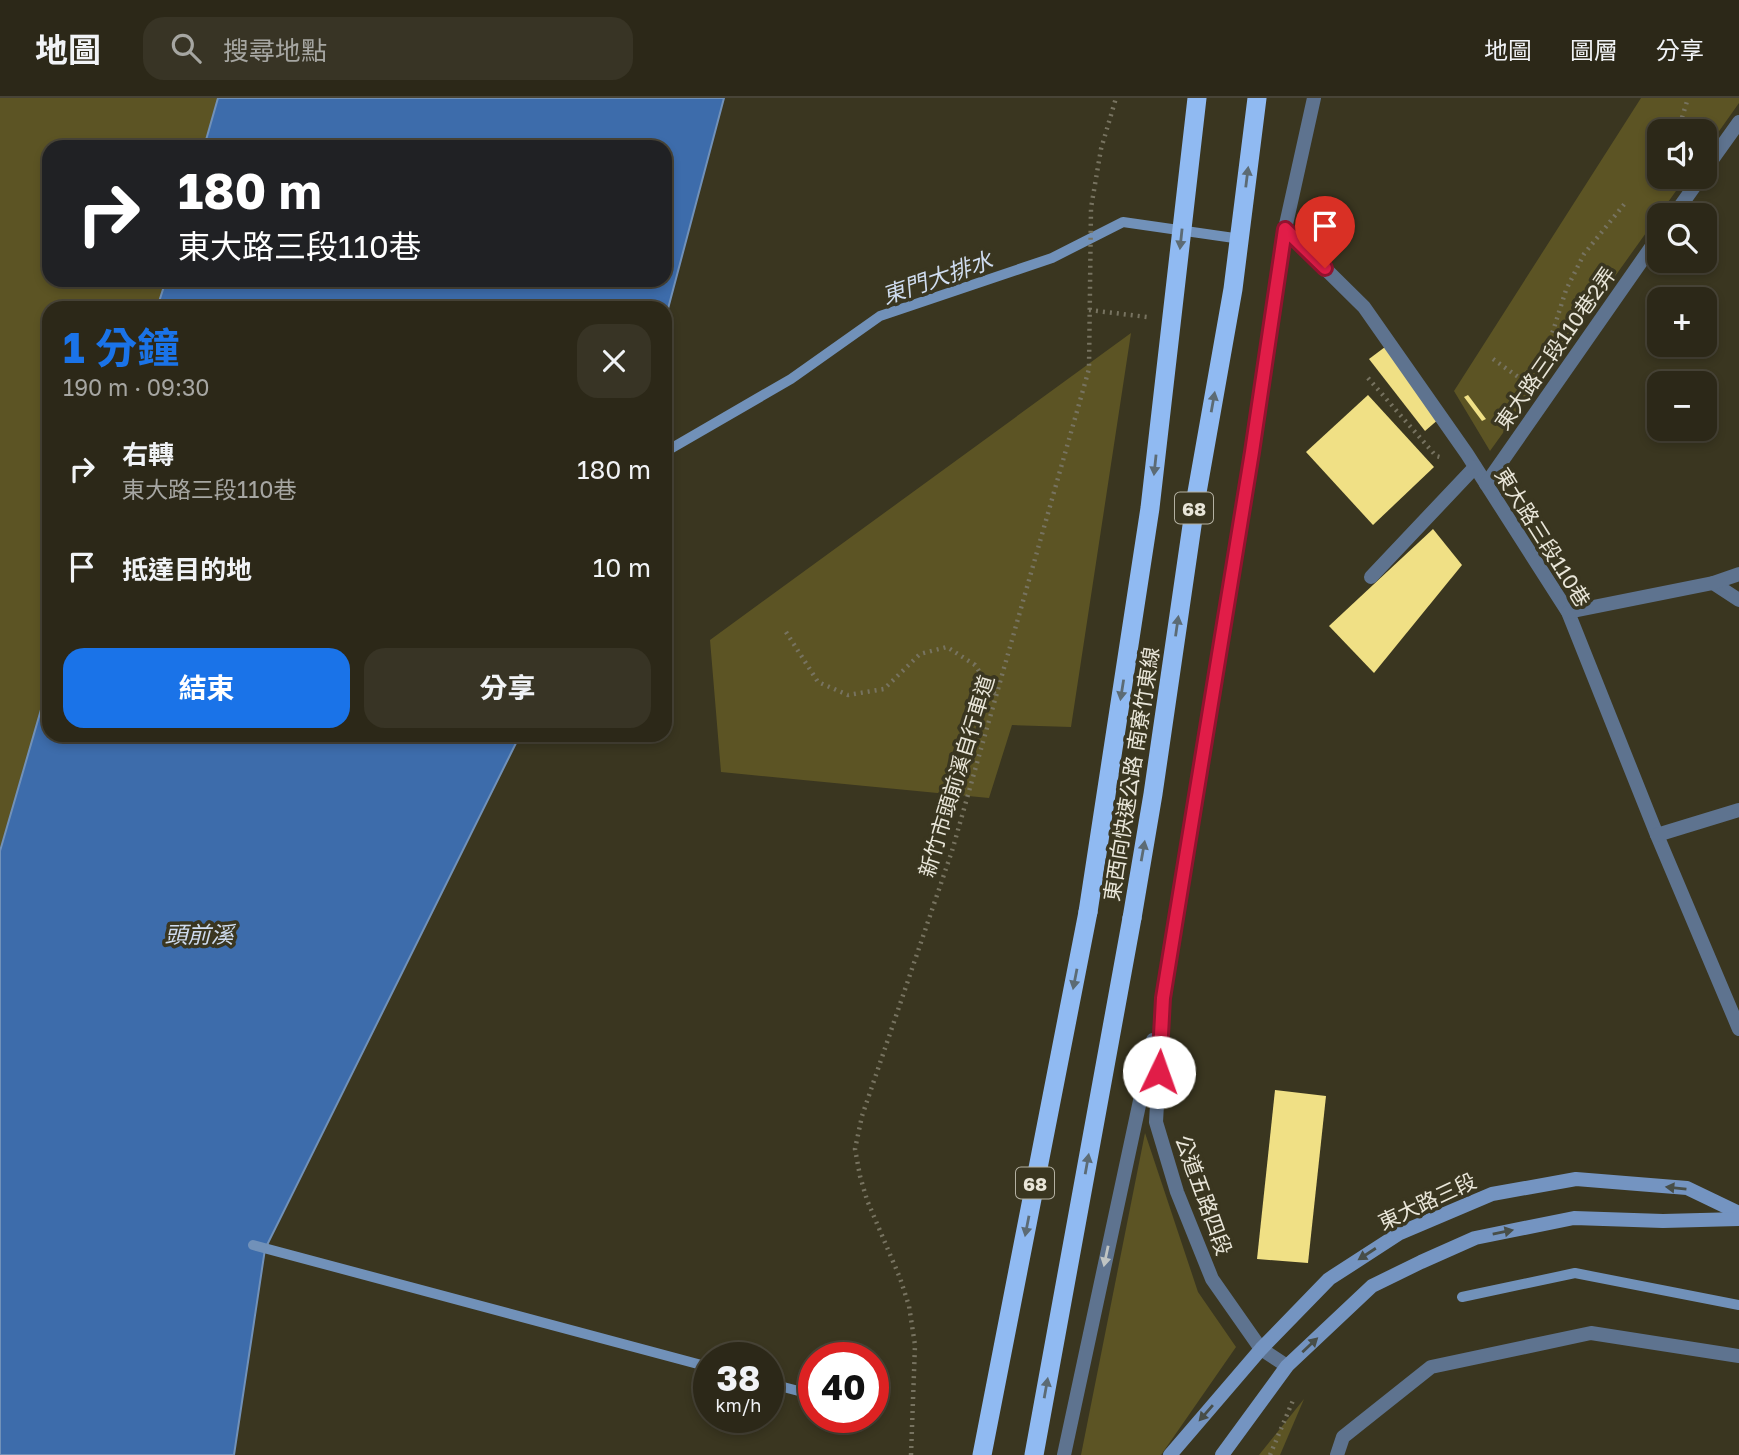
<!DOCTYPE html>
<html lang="zh-TW">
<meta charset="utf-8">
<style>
:root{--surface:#2c2818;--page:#383425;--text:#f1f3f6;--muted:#a6a6a2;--line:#484437;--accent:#1a73e8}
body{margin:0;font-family:"Golos Text","Noto Sans TC",sans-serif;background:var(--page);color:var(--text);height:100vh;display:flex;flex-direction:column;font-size:26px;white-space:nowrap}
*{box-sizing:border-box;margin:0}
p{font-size:23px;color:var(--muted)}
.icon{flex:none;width:38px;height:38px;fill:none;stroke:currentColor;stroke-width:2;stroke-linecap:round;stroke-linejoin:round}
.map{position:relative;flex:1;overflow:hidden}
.drawer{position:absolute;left:42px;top:203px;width:630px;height:441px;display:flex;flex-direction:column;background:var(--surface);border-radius:21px;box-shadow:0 4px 10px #0003,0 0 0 2px var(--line)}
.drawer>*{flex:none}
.guide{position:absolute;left:42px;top:42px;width:630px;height:147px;border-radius:21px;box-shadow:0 4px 10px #0003,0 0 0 2px var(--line);background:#202124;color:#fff;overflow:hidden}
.fabs{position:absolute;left:1647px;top:21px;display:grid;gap:14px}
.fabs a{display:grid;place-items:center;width:70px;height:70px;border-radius:14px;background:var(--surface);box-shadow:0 4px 10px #0003,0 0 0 2px var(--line);font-size:35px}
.speed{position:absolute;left:693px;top:1244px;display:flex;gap:14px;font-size:35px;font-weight:700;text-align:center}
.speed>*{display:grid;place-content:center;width:91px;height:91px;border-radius:50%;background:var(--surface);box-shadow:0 4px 10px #0003,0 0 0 2px var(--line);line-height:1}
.speed small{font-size:18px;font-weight:400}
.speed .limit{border:10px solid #d22;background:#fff;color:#111}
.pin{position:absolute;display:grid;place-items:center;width:60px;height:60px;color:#fff;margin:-72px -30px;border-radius:50% 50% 50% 0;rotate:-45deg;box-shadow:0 0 7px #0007}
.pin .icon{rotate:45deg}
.me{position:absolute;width:77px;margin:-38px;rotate:3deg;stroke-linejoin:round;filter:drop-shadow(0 0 5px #0008)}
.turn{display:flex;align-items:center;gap:24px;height:147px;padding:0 21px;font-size:32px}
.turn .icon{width:91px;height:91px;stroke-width:2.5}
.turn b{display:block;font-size:49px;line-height:60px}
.round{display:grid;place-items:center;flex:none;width:74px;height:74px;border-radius:21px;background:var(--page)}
.summary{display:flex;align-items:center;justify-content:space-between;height:119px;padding:0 21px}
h1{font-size:42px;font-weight:700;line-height:52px;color:var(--accent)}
.action{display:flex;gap:14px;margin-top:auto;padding:14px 21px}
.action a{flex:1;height:80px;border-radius:21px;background:var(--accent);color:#fff;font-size:28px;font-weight:700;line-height:80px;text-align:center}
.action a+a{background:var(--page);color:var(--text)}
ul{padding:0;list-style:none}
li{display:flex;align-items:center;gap:21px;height:98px;padding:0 21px}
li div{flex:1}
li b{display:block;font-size:26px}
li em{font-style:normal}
header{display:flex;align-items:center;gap:42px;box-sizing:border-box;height:98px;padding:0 35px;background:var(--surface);border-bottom:2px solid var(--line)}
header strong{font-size:33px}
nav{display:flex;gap:38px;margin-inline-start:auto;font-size:24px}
.search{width:490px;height:63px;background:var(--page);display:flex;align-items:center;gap:18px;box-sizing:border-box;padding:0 24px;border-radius:21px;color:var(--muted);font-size:26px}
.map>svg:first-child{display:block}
</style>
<header>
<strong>地圖</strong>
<div class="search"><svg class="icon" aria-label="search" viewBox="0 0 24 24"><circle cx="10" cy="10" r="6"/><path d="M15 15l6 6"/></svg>搜尋地點</div>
<nav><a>地圖</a><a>圖層</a><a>分享</a></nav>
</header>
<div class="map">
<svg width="1739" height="1357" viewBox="0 0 1739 1357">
<rect width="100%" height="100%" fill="#3a3620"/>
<g fill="#5c5424">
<polygon points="0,0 218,0 204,49 49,49 49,182 166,182 157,210 49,210 49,584 0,753"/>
<polygon points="1641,0 1739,0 1739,5 1705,53 1704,33 1659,33 1659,79 1686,79 1490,353 1454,293"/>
<polygon points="1131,235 1071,629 1012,627 989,700 721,674 710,542"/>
<polygon points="1145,1035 1198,1194 1236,1249 1161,1357 1081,1357"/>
<polygon points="1304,1301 1280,1357 1259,1357"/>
</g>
<g fill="#3d6cab" stroke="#7191b9" stroke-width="2">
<polygon points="218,0 724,0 665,222 665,210 157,210 166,182 665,182 665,49 204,49"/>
<polygon points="49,584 49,637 520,637 265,1151 234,1357 0,1357 0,753"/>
</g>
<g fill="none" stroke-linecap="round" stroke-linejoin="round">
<g stroke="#7191b9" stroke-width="10">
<polyline points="665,354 791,281 880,218 1052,160 1123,124 1241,141"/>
<polyline points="253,1147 709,1269"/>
<polyline points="1462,1199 1575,1175 1739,1207"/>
<polyline points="768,1285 814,1297"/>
</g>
</g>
<g fill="#f0e085">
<polygon points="1385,249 1440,320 1425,333 1369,261"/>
<polygon points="1368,297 1434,369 1373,427 1306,354"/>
<polygon points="1468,297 1486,321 1482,323 1464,299"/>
<polygon points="1433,431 1462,467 1374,575 1329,528"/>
<polygon points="1275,992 1326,998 1308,1165 1257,1161"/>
</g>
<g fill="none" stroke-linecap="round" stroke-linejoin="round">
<g stroke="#777360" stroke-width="4.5" stroke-dasharray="2 5" stroke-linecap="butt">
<polyline points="1678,33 1688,0"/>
<polyline points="1658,68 1659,67"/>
<polyline points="1089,212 1147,219"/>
<polyline points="1493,261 1521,281 1542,258 1553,233 1566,192 1584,156 1626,104"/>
<polyline points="1368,280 1436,358 1440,359"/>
<polyline points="786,534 818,584 848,597 884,591 920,556 947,549 975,567 996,598"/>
<polyline points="911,1357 915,1247 909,1208 900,1180 867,1102 860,1078 855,1051 862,1018 952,753 1089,271 1091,110 1101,51 1116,0"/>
<polyline points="1270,1357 1294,1300"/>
</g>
<g stroke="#5e738f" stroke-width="14">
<polyline points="1704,73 1739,24"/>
<polyline points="1674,117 1701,79"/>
<polyline points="1285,131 1364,209 1467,356 1568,514 1657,737 1739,931"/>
<polyline points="1486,386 1659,138"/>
<polyline points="1371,479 1475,369"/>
<polyline points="1713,485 1739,502"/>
<polyline points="1568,514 1713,485 1739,476"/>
<polyline points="1657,737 1739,712"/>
<polyline points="1337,1357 1343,1339 1431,1269 1591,1235 1739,1258"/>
</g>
<g stroke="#5e738f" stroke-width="14">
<polyline points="1287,1268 1261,1251 1212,1181 1177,1094 1156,1024 1163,900 1252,353 1285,131 1314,0"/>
<polyline points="1064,1357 1153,942"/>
</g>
<g stroke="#7494c1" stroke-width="14">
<polyline points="1170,1357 1261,1251 1329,1181 1400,1135 1492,1096 1576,1081 1687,1090 1739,1115"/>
<polyline points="1222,1357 1287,1268 1372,1188 1421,1164 1475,1140 1574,1120 1663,1123 1739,1121"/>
</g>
<g stroke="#90baf2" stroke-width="19">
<polyline points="982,1357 1088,814"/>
<polyline points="1034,1357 1132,820"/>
</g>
<g stroke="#90baf2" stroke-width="19">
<polyline points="1088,814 1150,410 1197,0"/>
<polyline points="1132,820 1153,696 1196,400 1233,191 1257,0"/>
</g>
</g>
<defs><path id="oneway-solid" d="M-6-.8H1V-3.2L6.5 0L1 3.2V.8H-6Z" transform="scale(1.75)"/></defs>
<g fill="#5c6b74">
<use href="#oneway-solid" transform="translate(1247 79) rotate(-83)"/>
<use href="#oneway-solid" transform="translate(1181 141) rotate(96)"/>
<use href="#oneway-solid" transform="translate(1213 304) rotate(-80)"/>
<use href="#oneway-solid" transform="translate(1155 367) rotate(96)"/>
<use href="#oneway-solid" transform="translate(1177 528) rotate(-82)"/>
<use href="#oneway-solid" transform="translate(1122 592) rotate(99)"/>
<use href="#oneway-solid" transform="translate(1143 753) rotate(-80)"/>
<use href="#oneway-solid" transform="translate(1075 881) rotate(101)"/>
<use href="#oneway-solid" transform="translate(1087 1066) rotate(-80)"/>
<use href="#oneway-solid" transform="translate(1027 1128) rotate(101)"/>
<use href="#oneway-solid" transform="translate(1046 1290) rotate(-80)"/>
</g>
<g fill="#484e48">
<use href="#oneway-solid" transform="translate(1676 1090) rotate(-174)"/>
<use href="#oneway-solid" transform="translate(1503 1134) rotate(-11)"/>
<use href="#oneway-solid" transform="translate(1367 1156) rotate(147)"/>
<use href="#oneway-solid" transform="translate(1310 1247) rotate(-43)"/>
<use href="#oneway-solid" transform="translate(1206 1315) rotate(131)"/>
</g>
<use fill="#bfc4c3" href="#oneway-solid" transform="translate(1106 1158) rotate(102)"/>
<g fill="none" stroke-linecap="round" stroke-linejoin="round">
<defs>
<polyline id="route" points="1159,974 1163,900 1252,354 1285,131 1325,170"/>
</defs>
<use href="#route" stroke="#92132f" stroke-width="18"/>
<use href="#route" stroke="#e11d48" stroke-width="12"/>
</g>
<g text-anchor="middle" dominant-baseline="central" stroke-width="7" stroke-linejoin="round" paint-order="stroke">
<g fill="#3a3620" stroke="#b4b1a2" stroke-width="2">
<rect x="1175" y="394.5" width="38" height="31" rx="5"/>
<rect x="1016" y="1069.5" width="38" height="31" rx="5"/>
</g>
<g font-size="19" font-weight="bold" fill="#e9e6d9">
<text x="1194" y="410">68</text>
<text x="1035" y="1085">68</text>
</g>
<g font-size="21" fill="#e9e6d9" stroke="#3a3620">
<text transform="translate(1555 250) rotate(-55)">東大路三段110巷2弄</text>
<text transform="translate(1543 439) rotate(58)">東大路三段110巷</text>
<text transform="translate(1131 676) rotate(-81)">東西向快速公路 南寮竹東線</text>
<text transform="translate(956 678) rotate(-73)">新竹市頭前溪自行車道</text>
<text transform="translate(1204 1097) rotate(70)">公道五路四段</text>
<text transform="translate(1427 1103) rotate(-25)">東大路三段</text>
</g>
<g font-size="23" font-style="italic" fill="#cfdcef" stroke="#3a3620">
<text transform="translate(937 179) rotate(-19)">東門大排水</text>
<text x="199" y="836">頭前溪</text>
</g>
</g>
</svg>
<div class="fabs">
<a><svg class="icon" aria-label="sound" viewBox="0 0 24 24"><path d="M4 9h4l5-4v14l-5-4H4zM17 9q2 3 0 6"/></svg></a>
<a><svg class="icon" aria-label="search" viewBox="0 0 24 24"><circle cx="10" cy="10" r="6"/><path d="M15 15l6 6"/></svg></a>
<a>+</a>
<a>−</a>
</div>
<div class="speed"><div>38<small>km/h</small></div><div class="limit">40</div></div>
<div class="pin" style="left:1325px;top:170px;background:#d93025"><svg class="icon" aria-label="arrive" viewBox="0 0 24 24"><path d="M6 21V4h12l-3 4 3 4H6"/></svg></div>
<svg class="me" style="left:1159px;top:974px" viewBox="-20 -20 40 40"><circle r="19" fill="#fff"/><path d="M0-13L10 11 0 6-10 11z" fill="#e11d48"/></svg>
<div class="guide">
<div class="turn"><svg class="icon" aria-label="right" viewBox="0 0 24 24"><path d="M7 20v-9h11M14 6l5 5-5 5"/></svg><div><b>180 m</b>東大路三段110巷</div></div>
</div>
<section class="drawer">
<div class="summary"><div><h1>1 分鐘</h1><p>190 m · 09:30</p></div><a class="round"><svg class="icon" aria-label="close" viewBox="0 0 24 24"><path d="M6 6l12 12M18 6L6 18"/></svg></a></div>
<ul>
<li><svg class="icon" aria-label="right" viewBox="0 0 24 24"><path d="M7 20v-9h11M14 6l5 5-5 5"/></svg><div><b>右轉</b><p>東大路三段110巷</p></div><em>180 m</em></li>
<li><svg class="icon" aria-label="arrive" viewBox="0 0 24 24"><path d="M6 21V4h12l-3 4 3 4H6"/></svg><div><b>抵達目的地</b></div><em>10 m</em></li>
</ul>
<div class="action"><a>結束</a><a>分享</a></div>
</section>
</div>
